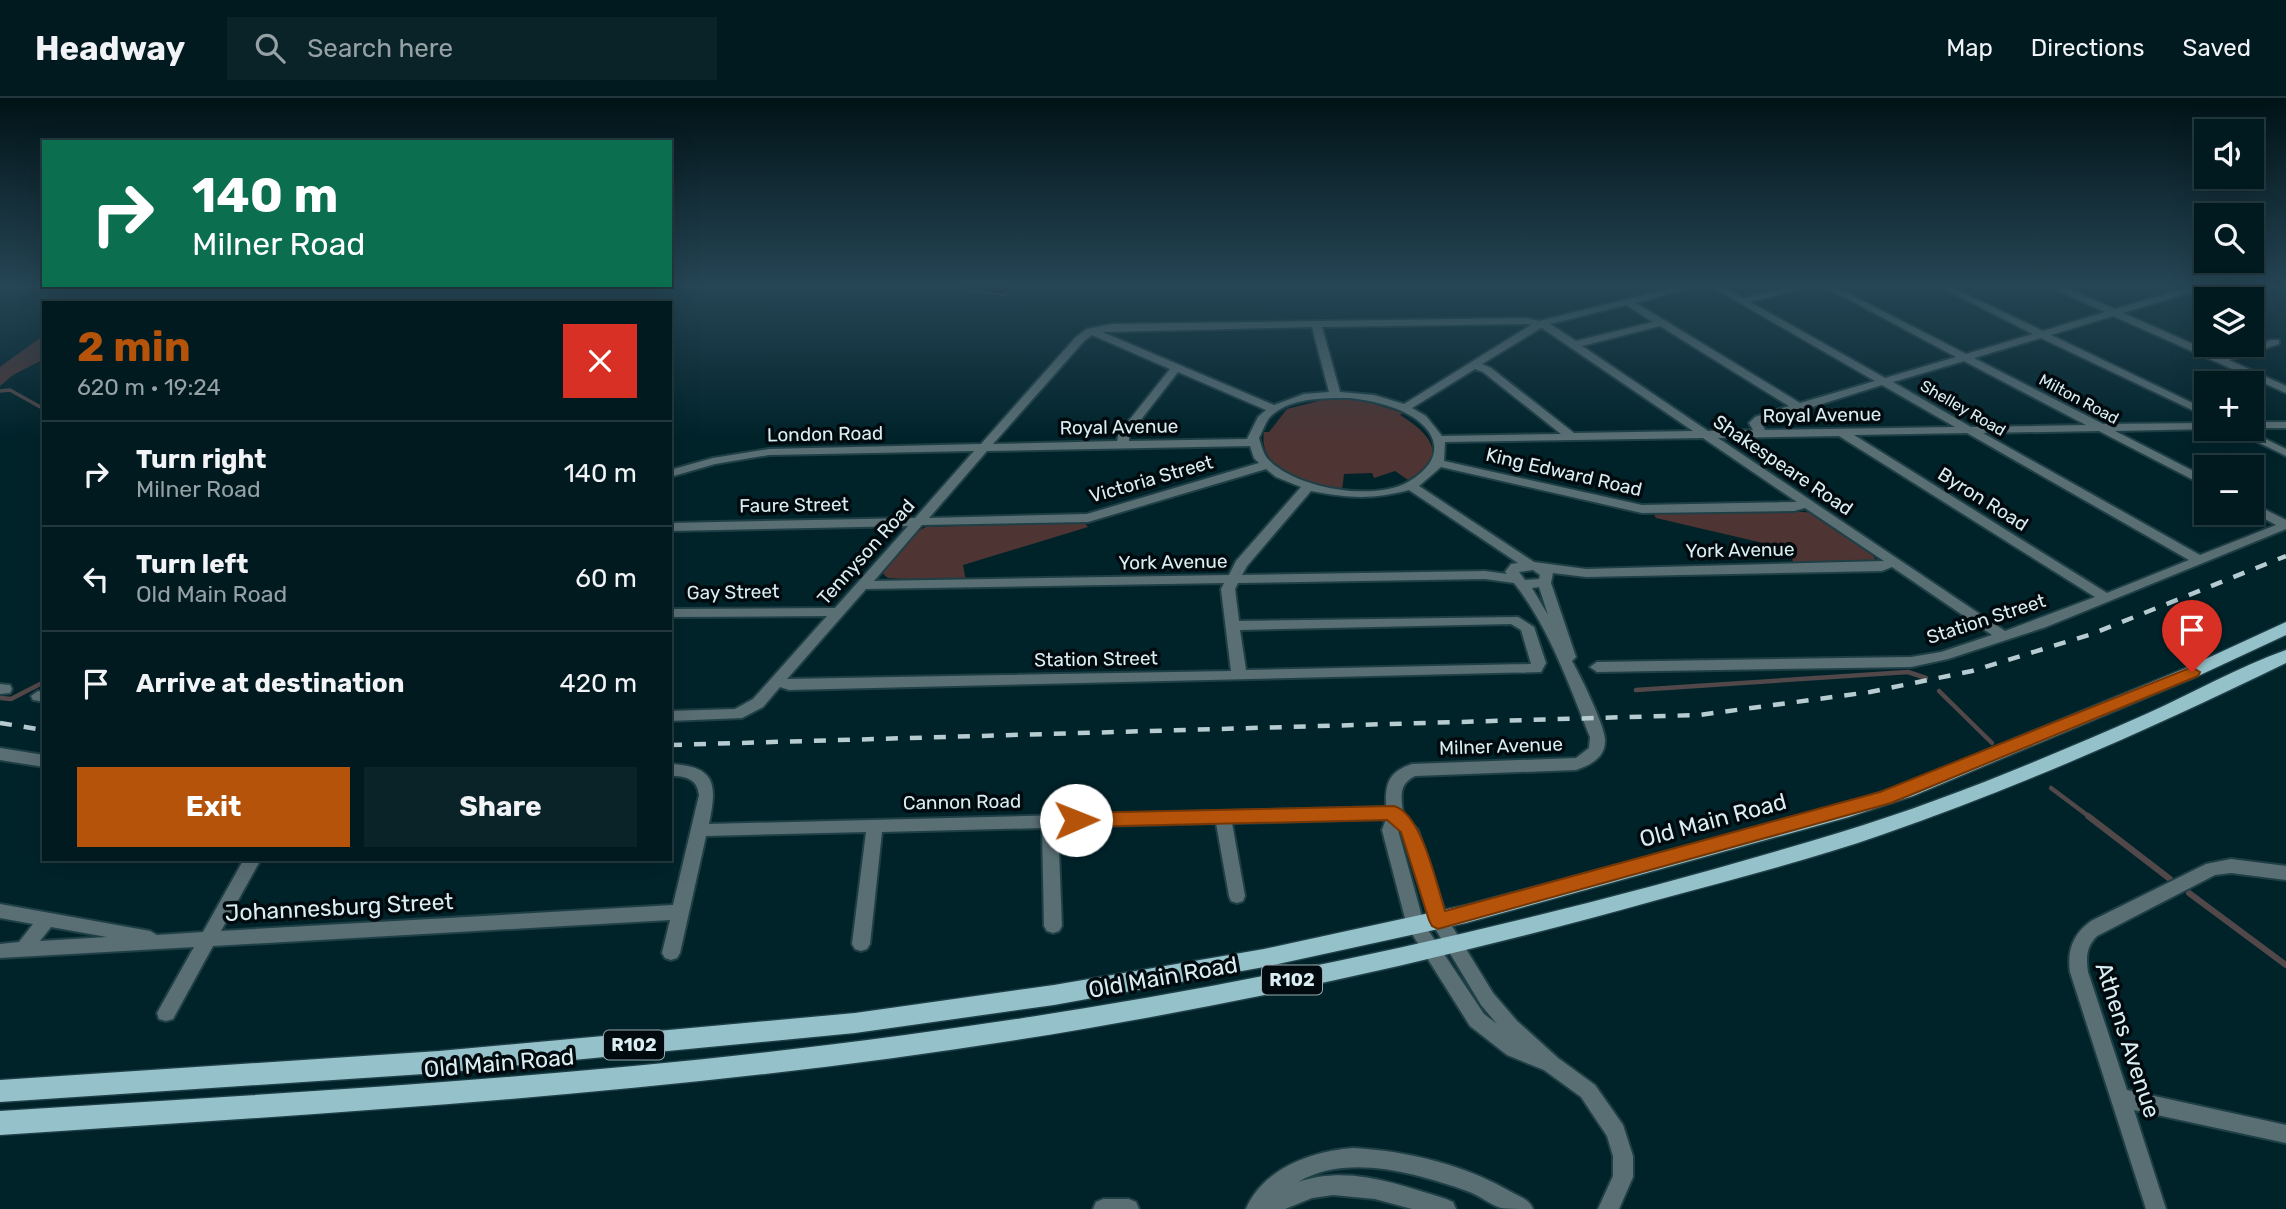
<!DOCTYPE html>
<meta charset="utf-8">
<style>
:root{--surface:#001a20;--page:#0a2329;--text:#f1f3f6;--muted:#95a1a5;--line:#22383e;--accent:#b45309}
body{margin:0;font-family:Rubik,sans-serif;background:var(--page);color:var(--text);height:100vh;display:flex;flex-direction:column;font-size:26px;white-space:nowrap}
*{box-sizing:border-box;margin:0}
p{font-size:23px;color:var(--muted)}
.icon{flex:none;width:38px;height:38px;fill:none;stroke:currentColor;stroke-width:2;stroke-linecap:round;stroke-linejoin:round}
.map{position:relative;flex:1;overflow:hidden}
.sheet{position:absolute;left:42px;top:203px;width:630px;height:560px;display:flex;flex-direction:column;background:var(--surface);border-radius:0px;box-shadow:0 7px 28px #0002,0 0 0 2px var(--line)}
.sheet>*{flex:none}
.guide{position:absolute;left:42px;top:42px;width:630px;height:147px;border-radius:0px;box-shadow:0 7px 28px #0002,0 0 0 2px var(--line);background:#0b6e4f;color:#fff;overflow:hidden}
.controls{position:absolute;left:2194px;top:21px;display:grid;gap:14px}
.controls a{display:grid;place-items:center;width:70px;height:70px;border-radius:0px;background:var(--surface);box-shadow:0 7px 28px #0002,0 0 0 2px var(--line);font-size:35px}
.pin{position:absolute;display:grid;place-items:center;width:60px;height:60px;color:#fff;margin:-72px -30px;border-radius:50% 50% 50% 0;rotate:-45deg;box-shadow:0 0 7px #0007}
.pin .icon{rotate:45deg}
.me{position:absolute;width:77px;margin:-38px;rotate:89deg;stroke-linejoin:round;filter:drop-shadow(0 0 5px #0008)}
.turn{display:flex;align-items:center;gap:24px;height:147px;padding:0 35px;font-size:32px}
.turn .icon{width:91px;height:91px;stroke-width:2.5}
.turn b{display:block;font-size:49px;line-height:60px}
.round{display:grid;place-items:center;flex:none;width:74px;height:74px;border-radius:0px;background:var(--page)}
.headline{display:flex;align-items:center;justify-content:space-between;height:119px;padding:0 35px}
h1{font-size:42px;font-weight:700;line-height:52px;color:var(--accent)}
.cta{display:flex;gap:14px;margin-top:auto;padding:14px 35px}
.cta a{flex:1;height:80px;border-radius:0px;background:var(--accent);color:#fff;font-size:28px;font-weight:700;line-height:80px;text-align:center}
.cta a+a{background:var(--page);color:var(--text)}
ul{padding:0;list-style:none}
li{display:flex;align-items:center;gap:21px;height:105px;padding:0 35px;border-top:2px solid var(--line)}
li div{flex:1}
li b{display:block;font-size:26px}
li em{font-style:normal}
header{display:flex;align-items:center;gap:42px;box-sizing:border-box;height:98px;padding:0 35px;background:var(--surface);border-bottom:2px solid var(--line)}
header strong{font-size:33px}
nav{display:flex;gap:38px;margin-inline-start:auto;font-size:24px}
.search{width:490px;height:63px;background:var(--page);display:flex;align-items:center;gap:18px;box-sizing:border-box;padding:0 24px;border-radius:0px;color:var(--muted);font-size:26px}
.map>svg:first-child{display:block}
</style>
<header>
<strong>Headway</strong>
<div class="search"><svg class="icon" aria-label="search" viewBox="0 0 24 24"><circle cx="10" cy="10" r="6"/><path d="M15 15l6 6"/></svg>Search here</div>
<nav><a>Map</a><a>Directions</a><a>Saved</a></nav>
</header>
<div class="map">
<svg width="2286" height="1111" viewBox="0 0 2286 1111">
<rect width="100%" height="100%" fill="#00232a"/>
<g fill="#4e3433">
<polygon points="44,237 44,261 13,277 0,288 0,269"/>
<path d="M1326,301L1361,302L1403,315L1400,317C1429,335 1452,358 1408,382L1395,373L1374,380L1372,375L1344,376L1342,392C1313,388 1257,374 1264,334H1269L1287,311Z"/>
<path d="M1790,413C1796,415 1804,413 1812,415C1829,421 1869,449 1876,462L1794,467L1789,451L1656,420L1653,415Z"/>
<path d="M1084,424L1088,429L963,467L966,483L908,484L907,481L888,480L883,476C892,461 906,438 926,429Z"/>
</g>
<polygon fill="#180001" stroke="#524749" stroke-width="2" points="925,186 1014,186 1005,197"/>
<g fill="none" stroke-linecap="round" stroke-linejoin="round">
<polyline stroke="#524749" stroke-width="3.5" points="0,293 10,292 44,311"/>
<g stroke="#524749" stroke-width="4.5">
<polyline points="1636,592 1908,574 1926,580"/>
<polyline points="1939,593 1992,645"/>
<polyline points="1,600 11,601 44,584"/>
<polyline points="2051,690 2091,720"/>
</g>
<g stroke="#524749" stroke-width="6">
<polyline points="2088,718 2170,781"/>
<polyline points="2189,795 2286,867"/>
</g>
<defs>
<g id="street">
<path d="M1688,186H1703L1636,205L1800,305L1875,283L1707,186H1717L1743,200L1800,186H1813L1812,188L1750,204L1885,280L1956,259L1820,186H1830L1966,256L2033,236L1934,186H1945L2043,233L2105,214L2048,188L2047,186H2058L2115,211L2186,190H2192V194L2123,215L2220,258L2271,242H2279V246L2229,262L2286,288V295L2113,218L2051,237L2207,312V319L2041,240L1974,260L2103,326L2207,325V331H2209H2207L2115,333L2207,380V389L2099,333L1983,335L2200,457L2276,427L2252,414V405L2286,422V431L2046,529L1948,561L1911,569L1597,574L1590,569L1597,564L1911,559L1941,554L1992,537L1892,469L1882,473L1586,479L1553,475L1551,485L1576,559L1572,563C1580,577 1606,630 1605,643C1605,660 1590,667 1576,672L1415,678C1397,687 1402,700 1403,717L1418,732L1447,820L1493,895L1517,923L1558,960L1595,987L1623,1027L1633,1058V1079L1619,1111H1598L1613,1078V1058L1607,1038L1581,999L1544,972L1507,957L1470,928L1407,828L1382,732L1386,721L1232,725L1245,798L1243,803L1237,805L1231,803L1229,798L1216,725L1058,729L1062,828L1059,833L1053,835L1047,833L1044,828L1042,730L882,734L870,846L867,851L861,853L855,851L852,846L866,734L706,738L680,855L677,860L671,862L665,860L662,855L670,822L213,848L173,921L166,923L159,921L157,915L194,849L0,860V846L19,844L33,826L0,820V806L150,833L157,837L203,834L244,761H261L221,833L673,807L699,697C697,680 685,678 670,678V666C717,668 717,687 709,726L1386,709C1385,686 1388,674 1412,666L1576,660L1589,650L1590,639C1569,587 1549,529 1514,485L1485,481L1238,485L1235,491L1239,523L1518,519L1534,529L1546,565L1541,574L789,592L780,589L763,609L742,620L670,623V613L735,611L753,601L827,518L670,519V511L835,510L908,428L670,433V425L915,420L974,353L769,357L715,366L670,379V372L713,360L769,351L981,346L1076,239L1087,231L1112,226L1527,220L1539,223ZM1626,207L1653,224L1576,243L1550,226ZM1527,226L1531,227L1404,306L1374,297L1340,294L1322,229ZM1660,228L1789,308L1755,319L1749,325L1753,332L1708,333L1582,248ZM1312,229L1329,294L1304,296L1274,307L1102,234ZM1541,230H1542L1693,333L1574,335L1491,270L1482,266ZM1092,237L1170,271L1119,335L1117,343L993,346L1084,243ZM1964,263L2086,327L1971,329L1893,284ZM1475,271L1483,274L1561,336L1442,338L1426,318L1412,310ZM1178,274L1266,312L1258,319L1247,341L1129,343V337ZM1882,287L1955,329L1765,332L1761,325ZM1350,300C1366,302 1382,305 1397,311C1437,327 1451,359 1408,384C1374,404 1293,390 1267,360C1263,355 1261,346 1259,340C1262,334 1265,326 1269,320C1288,299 1325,300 1350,300ZM1967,335L2189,462L2107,495L1854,337ZM1839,338L2095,499L2005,533L1718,340ZM1703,340L1797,404L1642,407L1444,363L1445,344ZM1250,348L1254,360L1259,365L1087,416L929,420L987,353ZM1441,369L1642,415L1794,413L1805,410L1884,463L1586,471L1534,464L1419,388ZM1266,371L1276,379L1301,389L1236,463L1229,477L874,483L922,427L1088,424ZM1409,392L1518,465L1511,466L1505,474L1507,476L1485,473L1242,477L1247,468L1311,393C1349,400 1371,402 1409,392ZM1533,472L1540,477L1539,481L1525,482L1519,474ZM1224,485L1221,491L1231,573L787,581L866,491ZM1539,489L1548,517L1532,490ZM1511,526L1521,532L1531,566L1246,572L1240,532ZM1398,732L1403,735L1430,822L1481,907L1497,926L1484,916L1424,826ZM51,829L107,839L40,843Z"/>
<rect x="2252" y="324" width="34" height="6"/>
<polygon points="2231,331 2245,331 2286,351 2286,358"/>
<polygon points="0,586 10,587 12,591 10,595 0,596"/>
<polygon points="38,593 44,594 44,604 33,602 31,598"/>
<polygon points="0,650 44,657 44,669 0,662"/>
<path d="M2231,761L2286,768V782L2231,775L2215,777L2097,838C2086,849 2086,859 2088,874L2127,992L2286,1027V1045L2134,1012L2166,1111H2146L2070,874C2067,852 2073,836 2091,823L2206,766Z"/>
<path d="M1353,1050C1408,1053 1466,1067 1513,1095C1522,1100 1530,1102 1533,1111C1524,1111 1510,1111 1501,1110C1489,1106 1479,1097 1467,1093C1415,1075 1348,1055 1298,1084C1349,1067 1397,1086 1446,1101L1453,1104L1456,1111H1412L1375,1101L1333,1097L1312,1100L1285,1111H1246C1263,1070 1313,1053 1353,1050Z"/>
<polygon points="1103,1101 1129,1101 1136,1104 1139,1111 1093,1111 1096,1104"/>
</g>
<g id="primary">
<polygon points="2286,524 2286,537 2198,578 1913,698 1849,719 1466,825 1264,869 1054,907 855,935 439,975 0,1004 0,982 439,953 855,915 1054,887 1264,851 1466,807 1841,707 1899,688 2186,570"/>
<path d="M2286,552V565C2155,629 2022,688 1884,736C1810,762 1733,781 1657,802C1365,884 1067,942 765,976C511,1005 255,1020 0,1037V1013C302,994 605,978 905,937C1221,895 1534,827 1838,735C1944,703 2046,660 2146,616C2193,595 2238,569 2286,552Z"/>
</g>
</defs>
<use href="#street" stroke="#1f3f46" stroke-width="4"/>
<use href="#primary" stroke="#1f3f46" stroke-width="3"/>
<use href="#street" fill="#5a6f74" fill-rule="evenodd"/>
<use href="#primary" fill="#95c1cb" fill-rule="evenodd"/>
<g stroke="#b6ccd1" stroke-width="4.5" stroke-dasharray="12 12" stroke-linecap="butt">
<polyline points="0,625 44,632"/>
<polyline points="670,647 1699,617 1870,594 1972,573 2092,536 2286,458"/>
</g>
</g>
<linearGradient id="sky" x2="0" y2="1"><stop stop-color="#001317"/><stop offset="0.55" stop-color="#264555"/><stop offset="1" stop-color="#264555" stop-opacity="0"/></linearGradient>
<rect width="2286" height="341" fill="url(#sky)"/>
<path fill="#b45309" stroke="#753606" stroke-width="2" d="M2192,569L2200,574L2198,578L1891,705L1438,831L1432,828L1429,822L1401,734L1387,722L1076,729L1067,722L1076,715L1394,708C1422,716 1436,785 1445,813L1880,694Z"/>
<g text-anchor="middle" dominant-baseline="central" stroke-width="7" stroke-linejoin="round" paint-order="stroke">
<g font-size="16" fill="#daedf2" stroke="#010a0e">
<text transform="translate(2079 301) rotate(28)">Milton Road</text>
<text transform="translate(1963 310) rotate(30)">Shelley Road</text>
</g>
<g fill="#010a0e" stroke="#99a9ae" stroke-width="2">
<rect x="1262" y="867.5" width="60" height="29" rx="5"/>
<rect x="604" y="932.5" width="60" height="29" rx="5"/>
</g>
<g font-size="18" font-weight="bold" fill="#daedf2">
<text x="1292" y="882">R102</text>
<text x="634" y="947">R102</text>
</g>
<g font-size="19" fill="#daedf2" stroke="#010a0e">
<text transform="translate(1822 317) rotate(-1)">Royal Avenue</text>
<text transform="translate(1119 329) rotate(-1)">Royal Avenue</text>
<text transform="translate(825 336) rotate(-1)">London Road</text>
<text transform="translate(1783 367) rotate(34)">Shakespeare Road</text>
<text transform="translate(1564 374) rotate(13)">King Edward Road</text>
<text transform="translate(1151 381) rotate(-16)">Victoria Street</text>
<text transform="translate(1983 401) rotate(32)">Byron Road</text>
<text transform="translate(794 407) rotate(-1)">Faure Street</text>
<text transform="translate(1740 452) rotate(-1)">York Avenue</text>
<text transform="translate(866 454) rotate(-48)">Tennyson Road</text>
<text transform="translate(1173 464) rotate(-1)">York Avenue</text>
<text transform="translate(733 494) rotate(-1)">Gay Street</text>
<text transform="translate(1986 521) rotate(-18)">Station Street</text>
<text transform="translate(1096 561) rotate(-1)">Station Street</text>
<text transform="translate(1501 648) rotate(-2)">Milner Avenue</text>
<text transform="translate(962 704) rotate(-1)">Cannon Road</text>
</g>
<g font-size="23" fill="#daedf2" stroke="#010a0e">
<text transform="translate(1713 722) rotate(-15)">Old Main Road</text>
<text transform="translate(339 809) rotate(-3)">Johannesburg Street</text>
<text transform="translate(1163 879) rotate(-10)">Old Main Road</text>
<text transform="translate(2128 942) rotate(72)">Athens Avenue</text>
<text transform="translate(499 965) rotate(-5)">Old Main Road</text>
</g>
</g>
</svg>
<div class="controls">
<a><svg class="icon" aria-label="sound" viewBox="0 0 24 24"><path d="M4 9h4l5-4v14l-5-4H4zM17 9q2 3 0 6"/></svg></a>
<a><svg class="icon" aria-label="search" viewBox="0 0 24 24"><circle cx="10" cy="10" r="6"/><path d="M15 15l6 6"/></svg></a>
<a><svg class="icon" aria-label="layers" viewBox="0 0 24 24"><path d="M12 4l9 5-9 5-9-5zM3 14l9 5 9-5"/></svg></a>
<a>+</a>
<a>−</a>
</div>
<div class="pin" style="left:2192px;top:574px;background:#d93025"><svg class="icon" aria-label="arrive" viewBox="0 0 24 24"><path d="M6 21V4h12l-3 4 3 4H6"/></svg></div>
<svg class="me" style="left:1076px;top:722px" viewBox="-20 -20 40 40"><circle r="19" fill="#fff"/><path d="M0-13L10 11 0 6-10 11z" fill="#b45309"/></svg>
<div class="guide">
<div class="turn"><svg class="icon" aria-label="right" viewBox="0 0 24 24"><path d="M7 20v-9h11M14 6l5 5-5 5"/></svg><div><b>140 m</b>Milner Road</div></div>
</div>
<section class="sheet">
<div class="headline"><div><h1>2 min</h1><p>620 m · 19:24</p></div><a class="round" style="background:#d93025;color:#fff"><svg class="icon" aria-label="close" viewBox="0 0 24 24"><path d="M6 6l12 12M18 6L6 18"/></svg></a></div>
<ul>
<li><svg class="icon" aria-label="right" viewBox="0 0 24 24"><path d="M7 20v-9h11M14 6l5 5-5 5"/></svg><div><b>Turn right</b><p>Milner Road</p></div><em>140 m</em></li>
<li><svg class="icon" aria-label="left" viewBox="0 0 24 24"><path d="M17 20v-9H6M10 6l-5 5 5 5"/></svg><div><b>Turn left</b><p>Old Main Road</p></div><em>60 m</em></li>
<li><svg class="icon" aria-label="arrive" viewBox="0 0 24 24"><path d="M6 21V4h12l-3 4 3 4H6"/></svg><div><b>Arrive at destination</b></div><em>420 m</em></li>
</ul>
<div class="cta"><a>Exit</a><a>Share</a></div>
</section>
</div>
